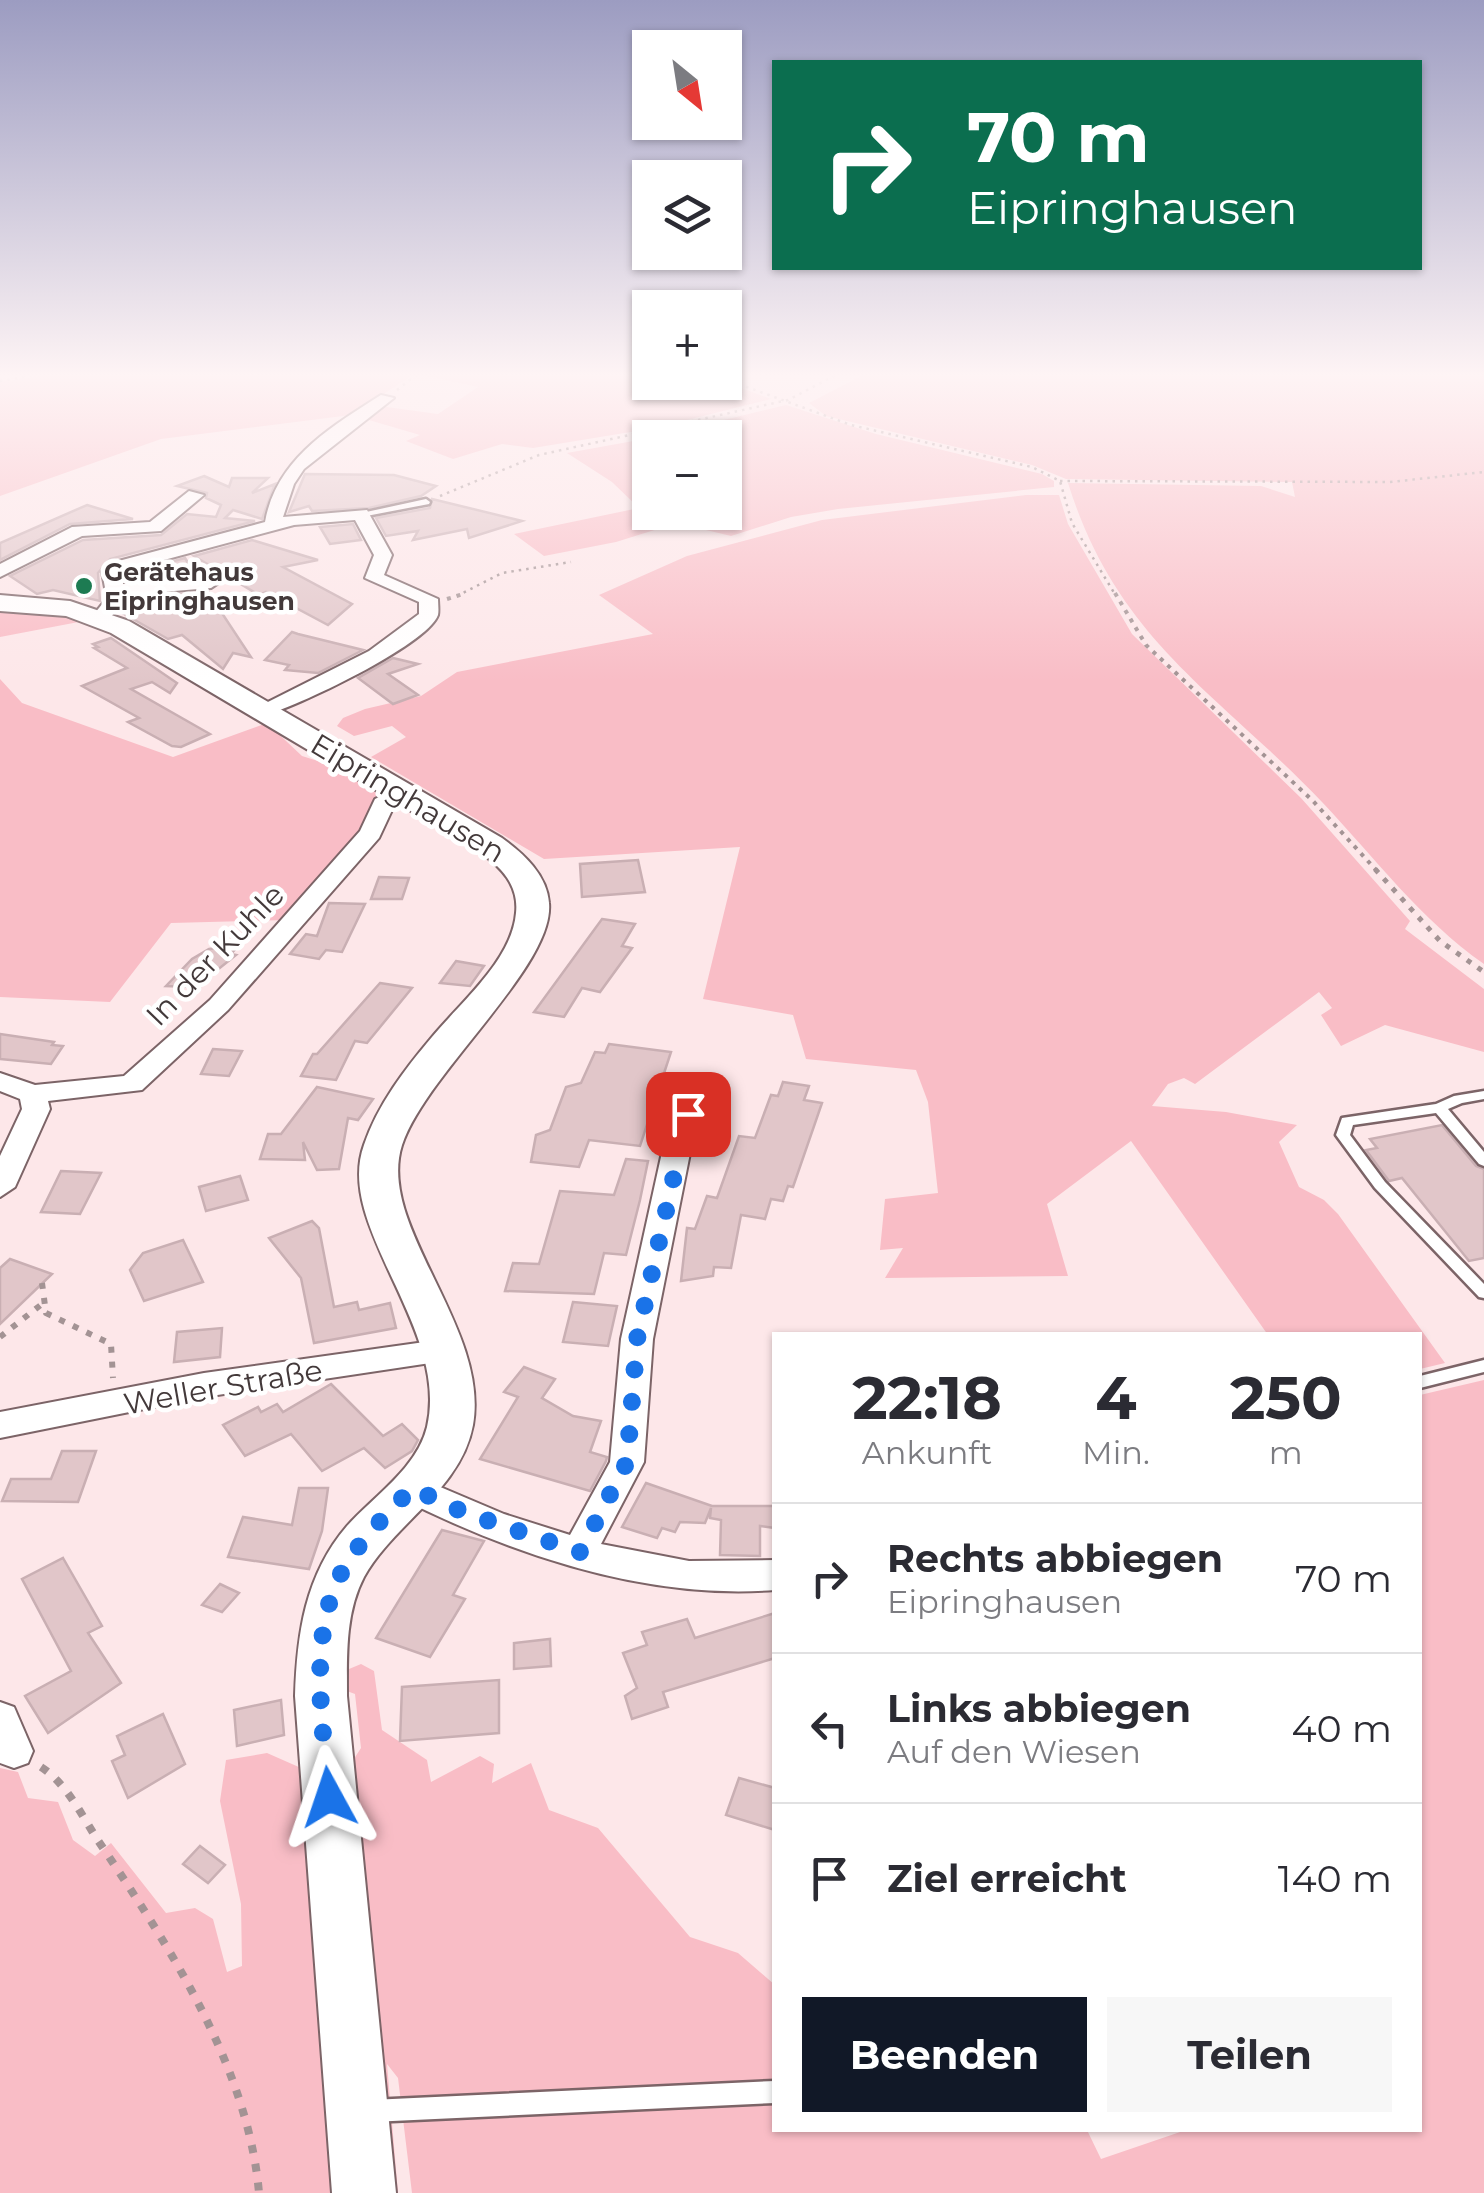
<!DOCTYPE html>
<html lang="de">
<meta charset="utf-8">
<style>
:root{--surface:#fff;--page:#f7f7f7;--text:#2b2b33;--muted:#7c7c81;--line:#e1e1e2;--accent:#111827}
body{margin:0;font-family:Montserrat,sans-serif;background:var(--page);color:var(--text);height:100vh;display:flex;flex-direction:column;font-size:38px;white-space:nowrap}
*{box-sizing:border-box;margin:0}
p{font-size:32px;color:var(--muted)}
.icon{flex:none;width:55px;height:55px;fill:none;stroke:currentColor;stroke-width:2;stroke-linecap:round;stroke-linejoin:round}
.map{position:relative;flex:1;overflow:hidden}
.side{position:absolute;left:772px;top:1332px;width:650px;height:800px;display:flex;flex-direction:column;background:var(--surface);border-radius:0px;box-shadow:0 2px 8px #0004}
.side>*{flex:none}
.banner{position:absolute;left:772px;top:60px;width:650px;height:210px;border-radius:0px;box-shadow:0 2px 8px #0004;background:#0b6e4f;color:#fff;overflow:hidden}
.needle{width:65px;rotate:150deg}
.controls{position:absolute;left:632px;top:30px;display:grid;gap:20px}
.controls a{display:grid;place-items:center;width:110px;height:110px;border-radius:0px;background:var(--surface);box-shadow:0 2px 8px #0004;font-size:50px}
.pin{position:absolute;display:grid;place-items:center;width:85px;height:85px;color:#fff;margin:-42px;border-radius:20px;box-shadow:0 5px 15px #0006}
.me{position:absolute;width:110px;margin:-55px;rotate:355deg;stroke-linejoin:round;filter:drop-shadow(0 0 8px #0008)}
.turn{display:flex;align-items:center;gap:35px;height:210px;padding:0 30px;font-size:45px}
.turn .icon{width:130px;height:130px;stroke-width:2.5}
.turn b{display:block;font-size:70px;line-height:85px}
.eta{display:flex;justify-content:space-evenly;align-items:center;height:170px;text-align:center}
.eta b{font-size:60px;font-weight:700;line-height:70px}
.button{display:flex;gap:20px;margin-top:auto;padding:20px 30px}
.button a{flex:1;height:115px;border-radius:0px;background:var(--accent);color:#fff;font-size:40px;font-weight:700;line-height:115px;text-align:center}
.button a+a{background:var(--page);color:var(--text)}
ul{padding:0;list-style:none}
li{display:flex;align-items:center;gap:30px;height:150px;padding:0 30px;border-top:2px solid var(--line)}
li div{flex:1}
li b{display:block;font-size:38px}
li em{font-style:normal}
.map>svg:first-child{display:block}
</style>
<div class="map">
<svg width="1484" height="2193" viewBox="0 0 1484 2193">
<rect width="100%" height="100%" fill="#fde7e9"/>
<g fill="#f9bdc6">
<polygon points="47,375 413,375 351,415 161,439 0,496 0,382"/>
<polygon points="422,375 650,375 650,382 725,382 771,399 655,428 533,448 502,444 453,459 406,441 420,435 362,418 379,406 438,414 478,387"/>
<path d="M863,375H1484V964C1420,919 1375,858 1322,802C1217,692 1117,640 1068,483L1261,486L1295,497L1292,482L1066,479L1032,465L826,416L809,403Z"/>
<polygon points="786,405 876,434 1042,474 1054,481 1054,487 838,509 791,517 731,536 677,523 616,542 544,556 514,534 639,508 612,482 567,453 650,438 650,512 725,512 725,438 654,437"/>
<polygon points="1026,495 1059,495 1068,524 1132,634 1301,798 1410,921 1405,929 1484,989 1484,1052 1385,1025 1341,1046 1321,1015 1332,1008 1319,992 1195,1084 1184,1078 1168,1084 1152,1106 1226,1112 1297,1125 1279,1142 1299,1187 1324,1200 1338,1214 1445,1363 1420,1369 1420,1335 1268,1335 1131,1141 1047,1204 1068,1276 885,1278 903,1248 880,1250 885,1199 938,1193 928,1102 916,1070 806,1059 793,1015 703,999 740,847 544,859 371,757 406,737 392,726 354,736 337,726 343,718 365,709 421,696 457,672 653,634 599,595 687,556 822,520"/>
<polygon points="0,609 41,610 89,620 0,637"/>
<polygon points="0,679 22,703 173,757 267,723 302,756 337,767 377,792 370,821 288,920 171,923 110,1002 0,997"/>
<polygon points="1484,1380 1484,2193 412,2193 398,2078 387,2064 398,2193 0,2193 0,1768 18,1772 28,1798 58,1802 73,1840 95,1856 111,1843 166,1913 195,1908 213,1919 227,1972 242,1966 241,1904 220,1801 226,1760 267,1753 301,1768 312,1823 361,1748 355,1694 344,1690 349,1669 361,1664 374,1671 382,1730 427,1760 431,1782 480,1756 494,1764 492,1783 531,1763 549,1810 598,1828 690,1937 738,1953 775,1985 775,2130 1087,2130 1101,2159 1186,2130 1420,2130 1420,1395"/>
</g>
<g fill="#e1c6c9" stroke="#c9afb3" stroke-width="2.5">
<polygon points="305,474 394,475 436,486 421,496 369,508 312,511 309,506 289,512"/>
<polygon points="204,476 229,487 232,478 268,478 252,493 275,484 262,519 233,510 225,518 255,521 110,559 98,573 100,601 53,590 37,594 10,576 83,540 161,535 187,514 216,517 221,505 206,498 207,493 177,486"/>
<polygon points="432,499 514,519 522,521 469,538 467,529 413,540 418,531 386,536 376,518 430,508"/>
<polygon points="87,505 133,519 70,524 0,560 0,543"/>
<polygon points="353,524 361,540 330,544 320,527"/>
<polygon points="252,540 318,560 283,567 352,604 328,625 266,592 259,595 194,556"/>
<polygon points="185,558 195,574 127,580 127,574"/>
<polygon points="208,592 251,657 233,653 223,669 182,635 168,639 119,611 127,599"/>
<polygon points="292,632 298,634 363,650 318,673 285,670 289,665 265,660"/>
<polygon points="111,638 177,683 170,693 152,682 131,689 210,734 181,747 172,746 128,722 139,718 82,686 127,668 94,648 98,647 93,644"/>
<polygon points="393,658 418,664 388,674 418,695 393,704 358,678"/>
<polygon points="638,860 645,892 582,897 580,864"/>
<polygon points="379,877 409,878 402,899 371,899"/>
<polygon points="329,903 365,904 342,952 326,950 319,959 290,954 306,934 317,936"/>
<polygon points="602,919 635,924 622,946 632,948 600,992 582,988 564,1017 534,1012"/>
<polygon points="238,946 231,954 236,955 196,987 166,986 192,959 209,949"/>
<polygon points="456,961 484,966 470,986 440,983"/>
<polygon points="380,983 412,988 367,1043 355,1041 336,1080 301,1076 313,1054 317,1054"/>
<polygon points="0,1034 54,1042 52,1045 63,1046 51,1064 0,1059"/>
<polygon points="609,1044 671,1052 640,1146 589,1140 579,1167 531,1162 536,1135 550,1130 566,1087 581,1083 595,1052 605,1053"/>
<polygon points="213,1049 242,1051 229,1076 201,1074"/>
<polygon points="783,1082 809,1086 804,1100 822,1103 793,1187 788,1186 783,1201 771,1199 765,1219 741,1215 731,1268 714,1267 713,1276 681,1281 687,1228 695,1229 707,1196 717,1198 739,1136 755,1138 771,1095 778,1096"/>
<polygon points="317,1087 373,1099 358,1120 348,1118 339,1169 317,1170 303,1142 305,1160 260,1159 268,1134 281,1134"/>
<polygon points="1442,1125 1476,1166 1484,1169 1484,1258 1469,1261 1402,1178 1389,1181 1366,1150 1377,1148 1370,1139"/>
<polygon points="626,1159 648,1161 640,1200 626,1255 604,1253 594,1294 505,1291 513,1263 539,1264 560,1191 614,1195"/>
<polygon points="61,1171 101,1173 80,1214 41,1212"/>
<polygon points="240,1176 248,1200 206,1211 199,1187"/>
<polygon points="312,1221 319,1228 334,1307 357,1302 359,1310 390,1303 396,1328 314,1343 301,1278 269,1238"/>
<polygon points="183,1240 203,1282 144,1301 130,1270 143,1253"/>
<polygon points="10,1259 52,1274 0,1324 0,1268"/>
<polygon points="573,1302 617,1306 608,1346 563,1342"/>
<polygon points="222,1328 220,1357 174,1362 177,1332"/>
<polygon points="524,1367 555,1379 542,1398 573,1416 601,1421 590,1452 607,1457 606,1461 590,1491 480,1459 518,1397 504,1392"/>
<polygon points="331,1384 383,1436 402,1424 418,1440 412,1451 385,1468 364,1448 322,1471 291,1434 245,1456 223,1425 258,1407 261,1412 277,1404 283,1412"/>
<polygon points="62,1451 96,1451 78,1502 2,1501 11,1479 51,1479"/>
<polygon points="646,1483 712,1506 775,1506 775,1528 760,1526 760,1556 720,1555 721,1520 710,1518 711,1508 705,1523 680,1522 675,1532 662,1528 657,1538 622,1527"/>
<polygon points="299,1488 328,1488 322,1531 309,1569 228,1557 243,1517 292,1525"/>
<polygon points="442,1530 484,1541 453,1595 465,1599 430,1657 376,1638"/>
<polygon points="63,1558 102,1626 88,1633 121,1683 48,1733 25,1696 71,1671 22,1579"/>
<polygon points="220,1584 239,1593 222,1612 202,1605"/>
<polygon points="775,1613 775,1658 663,1692 668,1707 632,1719 625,1696 637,1688 623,1653 647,1645 642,1632 687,1619 695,1638"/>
<polygon points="550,1639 551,1666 514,1669 514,1643"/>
<polygon points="499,1680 499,1733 400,1741 402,1687"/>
<polygon points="281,1700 284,1735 237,1746 234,1710"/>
<polygon points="163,1714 185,1764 128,1798 112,1761 125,1755 117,1736"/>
<polygon points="739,1778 775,1788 775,1830 726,1815"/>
<polygon points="200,1846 225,1865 208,1883 183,1864"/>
</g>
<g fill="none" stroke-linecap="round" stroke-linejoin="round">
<defs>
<g id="service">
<polygon points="426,499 430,502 429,504 361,517 357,514"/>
<polygon points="1484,1091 1484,1099 1462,1103 1448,1109 1484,1152 1484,1166 1479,1164 1436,1113 1353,1125 1350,1135 1385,1182 1484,1284 1484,1298 1479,1297 1375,1188 1336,1135 1342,1118 1436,1104 1454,1096"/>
<polygon points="1484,1360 1484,1372 1420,1388 1420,1376"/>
<polygon points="775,2081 775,2103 371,2122 363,2119 360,2111 363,2103 371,2100"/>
</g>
<g id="minor">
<path d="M381,395L394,398L304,469L294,484L283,517L367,510L392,555L384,575L438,599C438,604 439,610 438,615C427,645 295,708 262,716L252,710L369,651L419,614V602L365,578L374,555L355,520L294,525L123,571V584L211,576L220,582L211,588L125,595L108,622H94L91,618L107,598L102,572L111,563L265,522C276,459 331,427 381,395Z"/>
<polygon points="189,491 204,495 161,531 82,536 0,577 0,564 72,527 150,522"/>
<polygon points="403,785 414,792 393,808 379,838 228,1010 142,1090 48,1101 50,1109 15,1187 0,1197 0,1156 22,1109 20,1099 0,1091 0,1073 35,1085 124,1076 210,1000 360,831 375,799"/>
<path d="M708,1089L722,1098L695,1128L653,1339L644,1462L601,1544L689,1561L775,1560V1590C646,1600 514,1555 400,1498L395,1488L400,1478L412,1475L504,1514L570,1535L610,1462L621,1339L668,1125L698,1092Z"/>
<polygon points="446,1339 457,1343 462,1351 457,1359 204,1397 0,1438 0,1412 204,1373"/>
<polygon points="0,1702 14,1707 33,1751 28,1763 14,1768 0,1763"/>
</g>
<path id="secondary" d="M0,595L70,601L129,621L502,838C524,854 547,875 549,903C555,966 426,1073 402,1145C376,1226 490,1327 473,1425C461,1490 394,1523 364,1577C345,1613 347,1657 347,1696L396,2193H332L295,1696C297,1634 305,1575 347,1526C374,1496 417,1468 427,1427C450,1328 334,1227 364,1145C378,1104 405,1069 432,1037C461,1002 512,960 516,913C519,885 501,867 480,852L111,633L66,616L0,611Z"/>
</defs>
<use href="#service" stroke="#7c6467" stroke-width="5"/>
<use href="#minor" stroke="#7c6467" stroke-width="4"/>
<use href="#secondary" stroke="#7c6467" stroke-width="4"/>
<g stroke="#a39394" stroke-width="2.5" stroke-dasharray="2.5 5" stroke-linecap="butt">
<polyline points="725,379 851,425 1032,467 1060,481 1072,523 1116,596"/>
<polyline points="0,381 37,375"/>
<polyline points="397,390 416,375"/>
<polyline points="1060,481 1390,482 1484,472"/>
<polyline points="440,496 539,455 788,400 836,375"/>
<polyline points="457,596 502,573 571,562"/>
</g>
<g stroke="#a39394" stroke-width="4" stroke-dasharray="4 6" stroke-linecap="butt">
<polyline points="1115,593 1146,645 1313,801 1377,871"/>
<polyline points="447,599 466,593"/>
</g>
<polyline stroke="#a39394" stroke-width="5" stroke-dasharray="5 8" stroke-linecap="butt" points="1375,869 1440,941 1484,972"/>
<g stroke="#a39394" stroke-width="6" stroke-dasharray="6 9" stroke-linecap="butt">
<polyline points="42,1283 46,1313 111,1344 113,1378"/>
<polyline points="0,1337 42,1304"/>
</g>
<path stroke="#a39394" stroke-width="8" stroke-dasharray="8 11" stroke-linecap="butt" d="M41,1767C66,1783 81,1814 97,1839C167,1943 248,2065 259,2193"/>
<use href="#service" fill="#fff" fill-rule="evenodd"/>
<use href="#minor" fill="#fff" fill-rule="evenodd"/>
<use href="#secondary" fill="#fff" fill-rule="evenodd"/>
</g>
<linearGradient id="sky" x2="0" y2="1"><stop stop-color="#9c9cc1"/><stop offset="0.55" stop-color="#fef4f5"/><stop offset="1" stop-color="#fef4f5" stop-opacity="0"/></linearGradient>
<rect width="1484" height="682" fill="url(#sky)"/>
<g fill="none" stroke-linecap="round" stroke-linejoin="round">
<path stroke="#1a73e8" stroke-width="18" stroke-dasharray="0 32.4" d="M329,1797C323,1721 304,1624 351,1557C368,1532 391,1510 412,1488L463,1512L580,1552L627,1462L637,1339L688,1114"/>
</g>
<circle fill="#1d7b52" stroke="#fff" stroke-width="4" cx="84" cy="586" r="10"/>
<g text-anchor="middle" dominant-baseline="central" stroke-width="9" stroke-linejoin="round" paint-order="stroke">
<g font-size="25" font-weight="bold" fill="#43393a" stroke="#fff" text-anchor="start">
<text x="104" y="572">Gerätehaus<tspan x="104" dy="29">Eipringhausen</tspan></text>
</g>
<g font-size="30" fill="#43393a" stroke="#fff">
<text transform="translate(408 798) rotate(31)">Eipringhausen</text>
<text transform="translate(215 955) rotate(-46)">In der Kuhle</text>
<text transform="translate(223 1387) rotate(-10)">Weller Straße</text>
</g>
</g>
</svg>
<div class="controls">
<a><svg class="needle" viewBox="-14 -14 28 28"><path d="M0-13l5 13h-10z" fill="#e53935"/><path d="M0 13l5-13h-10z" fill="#7c7c81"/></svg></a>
<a><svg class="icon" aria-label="layers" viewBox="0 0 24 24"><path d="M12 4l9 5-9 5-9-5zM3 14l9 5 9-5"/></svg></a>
<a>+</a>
<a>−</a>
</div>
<div class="pin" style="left:688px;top:1114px;background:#d93025"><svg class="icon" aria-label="arrive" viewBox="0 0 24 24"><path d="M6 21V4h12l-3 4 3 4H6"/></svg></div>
<svg class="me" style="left:329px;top:1797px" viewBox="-20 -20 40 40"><path d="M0-17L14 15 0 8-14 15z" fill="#1a73e8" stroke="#fff" stroke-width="4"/></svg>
<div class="banner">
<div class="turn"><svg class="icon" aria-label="right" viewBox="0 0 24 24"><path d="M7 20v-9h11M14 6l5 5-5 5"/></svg><div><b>70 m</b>Eipringhausen</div></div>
</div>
<section class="side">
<div class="eta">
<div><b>22:18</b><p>Ankunft</p></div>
<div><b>4</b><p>Min.</p></div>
<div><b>250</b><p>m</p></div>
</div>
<ul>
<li><svg class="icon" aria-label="right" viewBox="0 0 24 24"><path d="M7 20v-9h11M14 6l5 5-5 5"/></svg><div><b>Rechts abbiegen</b><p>Eipringhausen</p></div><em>70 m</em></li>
<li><svg class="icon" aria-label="left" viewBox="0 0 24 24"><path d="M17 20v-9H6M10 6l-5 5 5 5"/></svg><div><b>Links abbiegen</b><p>Auf den Wiesen</p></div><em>40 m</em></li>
<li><svg class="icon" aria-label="arrive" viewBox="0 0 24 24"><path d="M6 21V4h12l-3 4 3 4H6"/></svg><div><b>Ziel erreicht</b></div><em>140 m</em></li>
</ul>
<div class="button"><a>Beenden</a><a>Teilen</a></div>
</section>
</div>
